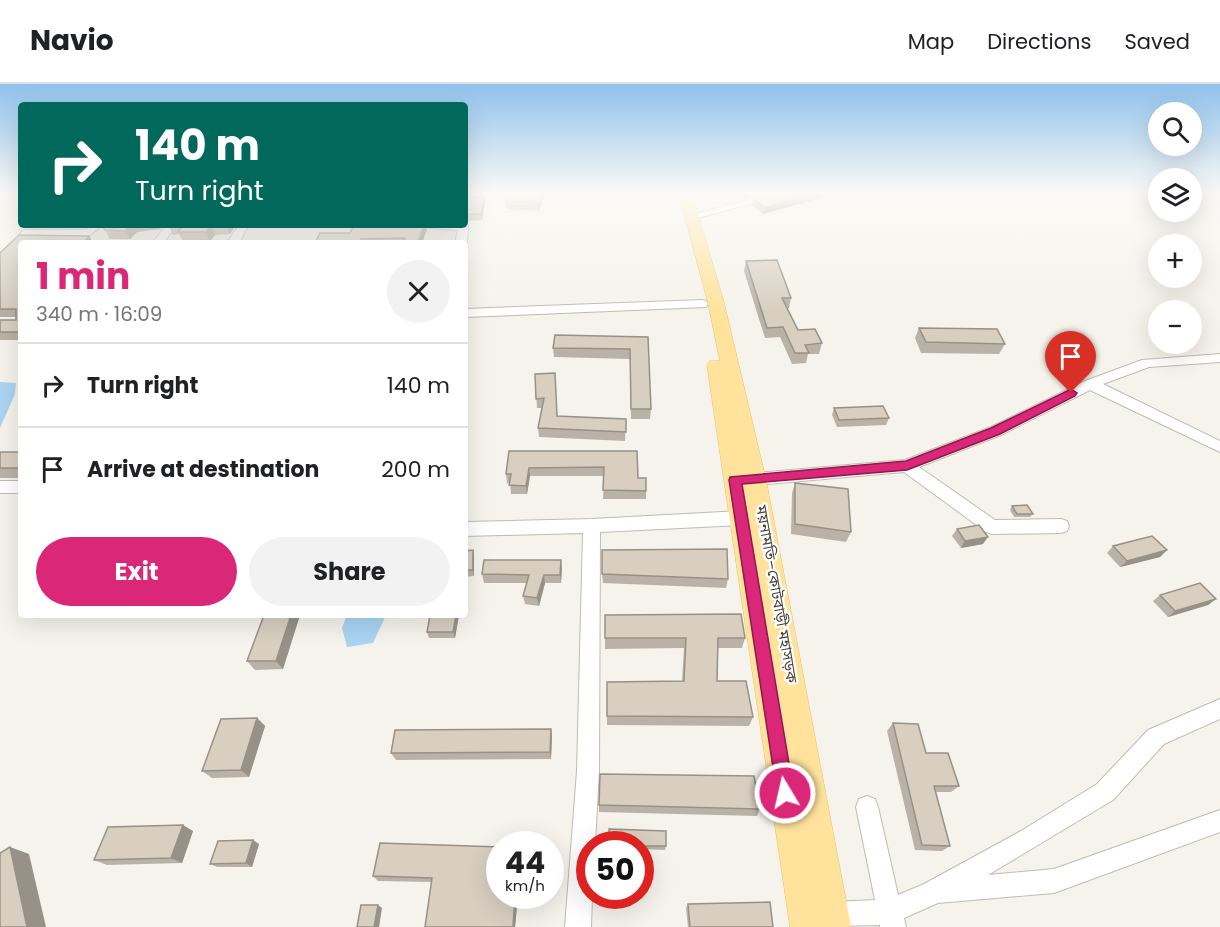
<!DOCTYPE html>
<meta charset="utf-8">
<style>
:root{--surface:#fff;--page:#f2f2f2;--text:#202124;--muted:#757577;--line:#e0e0e0;--accent:#db2777}
body{margin:0;font-family:Poppins,"Noto Sans Bengali",sans-serif;background:var(--page);color:var(--text);height:100vh;display:flex;flex-direction:column;font-size:22px;white-space:nowrap}
*{box-sizing:border-box;margin:0}
p{font-size:20px;color:var(--muted)}
.icon{flex:none;width:33px;height:33px;fill:none;stroke:currentColor;stroke-width:2;stroke-linecap:round;stroke-linejoin:round}
.map{position:relative;flex:1;overflow:hidden}
.sheet{position:absolute;left:18px;top:156px;width:450px;height:378px;display:flex;flex-direction:column;background:var(--surface);border-radius:6px;box-shadow:0 6px 24px #0002}
.sheet>*{flex:none}
.banner{position:absolute;left:18px;top:18px;width:450px;height:126px;border-radius:6px;box-shadow:0 6px 24px #0002;background:#00695c;color:#fff;overflow:hidden}
.fabs{position:absolute;left:1148px;top:18px;display:grid;gap:12px}
.fabs a{display:grid;place-items:center;width:54px;height:54px;border-radius:50%;background:var(--surface);box-shadow:0 6px 24px #0002;font-size:30px}
.speed{position:absolute;left:486px;top:747px;display:flex;gap:12px;font-size:30px;font-weight:700;text-align:center}
.speed>*{display:grid;place-content:center;width:78px;height:78px;border-radius:50%;background:var(--surface);box-shadow:0 6px 24px #0002;line-height:1}
.speed small{font-size:15px;font-weight:400}
.speed .limit{border:9px solid #d22;background:#fff;color:#111}
.pin{position:absolute;display:grid;place-items:center;width:51px;height:51px;color:#fff;margin:-62px -26px;border-radius:50% 50% 50% 0;rotate:-45deg;box-shadow:0 0 6px #0007}
.pin .icon{rotate:45deg}
.me{position:absolute;width:66px;margin:-33px;rotate:351deg;stroke-linejoin:round;filter:drop-shadow(0 0 4px #0008)}
.turn{display:flex;align-items:center;gap:21px;height:126px;padding:0 18px;font-size:27px}
.turn .icon{width:78px;height:78px;stroke-width:2.5}
.turn b{display:block;font-size:42px;line-height:51px}
.round{display:grid;place-items:center;flex:none;width:63px;height:63px;border-radius:32px;background:var(--page)}
.summary{display:flex;align-items:center;justify-content:space-between;height:102px;padding:0 18px}
h1{font-size:36px;font-weight:700;line-height:45px;color:var(--accent)}
.primary-button{display:flex;gap:12px;margin-top:auto;padding:12px 18px}
.primary-button a{flex:1;height:69px;border-radius:36px;background:var(--accent);color:#fff;font-size:24px;font-weight:700;line-height:69px;text-align:center}
.primary-button a+a{background:var(--page);color:var(--text)}
ul{padding:0;list-style:none}
li{display:flex;align-items:center;gap:18px;height:84px;padding:0 18px;border-top:2px solid var(--line)}
li div{flex:1}
li b{display:block;font-size:22px}
li em{font-style:normal}
header{display:flex;align-items:center;gap:36px;box-sizing:border-box;height:84px;padding:0 30px;background:var(--surface);border-bottom:2px solid var(--line)}
header strong{font-size:28px}
nav{display:flex;gap:33px;margin-inline-start:auto;font-size:21px}
.map>svg:first-child{display:block}
</style>
<header>
<strong>Navio</strong>
<nav><a>Map</a><a>Directions</a><a>Saved</a></nav>
</header>
<div class="map">
<svg width="1220" height="843" viewBox="0 0 1220 843">
<rect width="100%" height="100%" fill="#f6f3ec"/>
<g fill="#a9d4f2">
<polygon points="0,298 16,299 15,310 0,344"/>
<polygon points="347,531 386,531 373,559 347,563 342,544"/>
</g>
<g fill="none" stroke-linecap="round" stroke-linejoin="round">
<defs>
<g id="minor">
<polygon points="768,110 787,110 690,136 685,133"/>
<polygon points="91,141 102,141 89,152 25,152 20,149 25,146 86,146"/>
<polygon points="166,141 177,141 163,159 153,159"/>
<polygon points="239,141 249,141 239,159 227,159"/>
<polygon points="425,141 468,141 467,159 465,161 465,159 455,159 458,146 430,144"/>
<polygon points="702,216 706,217 708,220 706,223 465,233 465,225"/>
<polygon points="1220,270 1220,278 1149,283 1103,300 1220,357 1220,368 1090,306 1001,351 919,383 995,436 1061,435 1067,437 1069,442 1067,447 1061,449 992,450 986,448 904,388 745,402 739,400 737,396 739,392 745,390 905,376 991,343 1085,297 1142,276"/>
<rect x="0" y="397" width="21" height="12"/>
<polygon points="741,427 747,429 749,434 747,439 741,441 600,448 599,687 595,760 590,760 590,812 592,812 591,843 565,843 577,687 583,449 465,452 465,438 592,435"/>
<polygon points="1220,615 1220,635 1164,660 1113,716 988,791 1054,785 1220,726 1220,748 1054,809 938,819 904,834 906,843 880,843 880,841 833,842 824,839 821,830 824,821 833,818 875,816 856,723 859,715 867,712 875,715 878,723 898,811 924,800 1021,747 1097,700 1148,646"/>
</g>
<polygon id="major" points="679,110 692,110 724,219 766,396 851,843 790,843 707,281 710,277 720,277 708,219"/>
</defs>
<use href="#minor" stroke="#c2bbae" stroke-width="2"/>
<use href="#major" stroke="#e6c16a" stroke-width="1"/>
<use href="#minor" fill="#fff" fill-rule="evenodd"/>
<use href="#major" fill="#ffe39c" fill-rule="evenodd"/>
</g>
<g fill="#bab2a6">
<polygon points="509,110 544,110 544,113 539,127 506,125 505,117"/>
<polygon points="772,110 825,110 824,113 763,130 752,122 753,115"/>
<polygon points="465,112 484,113 485,119 482,136 465,137"/>
<polygon points="102,141 164,141 160,145 137,148 130,155 110,155"/>
<polygon points="170,141 236,141 230,150 215,151 210,157 183,157 179,150 173,151 169,142"/>
<polygon points="270,141 300,141 299,143 271,143"/>
<polygon points="427,145 422,159 315,159 350,149"/>
<polygon points="19,151 89,152 93,159 21,159 21,256 0,256 0,236 16,236 16,233 0,233 0,169"/>
<polygon points="746,177 791,214 789,224 787,224 798,246 822,259 819,270 808,270 806,279 792,280 780,253 765,254 744,187"/>
<polygon points="919,244 1005,260 999,270 921,269 915,254"/>
<polygon points="648,253 651,325 650,335 631,335 630,275 554,273 553,264"/>
<polygon points="535,290 558,332 626,335 625,357 539,353 538,344 542,324 537,324"/>
<polygon points="834,324 889,334 886,341 837,343 832,331"/>
<polygon points="509,367 637,367 638,394 646,407 646,415 603,415 604,392 530,392 527,410 511,410 510,399 507,399 506,390"/>
<rect x="0" y="368" width="21" height="26"/>
<polygon points="795,399 851,448 846,458 791,450 792,409"/>
<polygon points="1012,422 1033,430 1030,433 1014,433 1010,426"/>
<polygon points="957,445 983,460 961,464 952,452"/>
<polygon points="1113,462 1167,466 1160,473 1120,483 1107,469"/>
<polygon points="465,467 474,473 474,492 465,493"/>
<polygon points="562,484 561,499 545,499 539,522 525,520 523,512 527,499 484,499 482,490"/>
<polygon points="602,490 728,495 726,504 603,499"/>
<polygon points="1160,511 1216,515 1208,521 1168,533 1153,517"/>
<polygon points="264,531 300,531 283,585 255,586 247,577"/>
<polygon points="459,531 455,554 429,554 427,548"/>
<polygon points="605,531 745,554 742,564 718,564 717,597 753,633 749,642 607,641 607,598 682,597 684,564 605,565"/>
<polygon points="257,634 265,642 249,693 212,694 202,687"/>
<polygon points="893,639 926,669 959,702 951,708 936,708 950,762 942,767 915,766 887,647"/>
<polygon points="551,645 552,653 551,675 396,676 391,669"/>
<polygon points="599,721 760,725 757,732 599,728"/>
<polygon points="193,747 182,779 107,781 94,776"/>
<polygon points="380,759 500,812 518,812 515,843 425,843 432,798 378,797 373,792"/>
<polygon points="259,760 252,783 217,783 210,780"/>
<polygon points="640,760 666,762 665,766 640,765"/>
<polygon points="688,820 773,843 688,843 686,824"/>
</g>
<g fill="#979187">
<polygon points="542,110 544,110 544,113 539,127 538,119"/>
<polygon points="744,110 758,110 743,115"/>
<polygon points="813,110 825,110 824,113 763,130 764,124"/>
<polygon points="484,113 485,119 482,136 481,130"/>
<polygon points="130,141 164,141 160,145 137,148 130,155 125,147"/>
<polygon points="226,141 236,141 230,150"/>
<polygon points="424,141 426,141 427,145 422,159 418,159"/>
<polygon points="211,142 215,151 210,157 206,148"/>
<polygon points="89,152 93,159 83,159"/>
<polygon points="529,384 530,392 527,410 526,402"/>
<polygon points="988,453 983,460 961,464 965,457"/>
<polygon points="473,466 474,473 474,492 473,486"/>
<polygon points="1167,466 1160,473 1120,483 1127,477"/>
<polygon points="561,476 562,484 561,499 560,491"/>
<polygon points="544,491 545,499 539,522 537,514"/>
<polygon points="1216,515 1208,521 1168,533 1175,527"/>
<polygon points="291,531 300,531 283,585 276,577"/>
<polygon points="456,531 459,531 455,554 453,548"/>
<polygon points="257,634 265,642 249,693 241,686"/>
<polygon points="551,645 552,653 551,675 550,668"/>
<polygon points="183,741 193,747 182,779 171,774"/>
<polygon points="253,756 259,760 252,783 246,779"/>
<polygon points="10,763 29,770 46,843 27,843"/>
<polygon points="515,812 518,812 515,843 513,843"/>
<polygon points="378,821 382,824 379,843 374,843"/>
</g>
<g fill="#d8cfc1" stroke="#979187" stroke-width="1.5">
<polygon points="509,110 542,110 538,119 505,117"/>
<polygon points="772,110 813,110 764,124 753,115"/>
<polygon points="465,112 484,113 481,130 465,130"/>
<polygon points="102,141 130,141 125,147 105,146"/>
<polygon points="170,141 226,141 211,142 206,148 178,148 183,141 169,142"/>
<polygon points="354,141 424,141 418,159 403,159 405,154 361,155 359,159 315,159 320,149 350,149"/>
<polygon points="19,151 89,152 83,159 21,159 21,248 0,248 0,236 16,236 16,225 0,225 0,169"/>
<polygon points="777,176 791,214 782,214 798,246 815,245 822,259 805,261 809,269 795,269 783,243 767,244 746,177"/>
<polygon points="919,244 997,245 1005,260 926,258"/>
<polygon points="555,251 648,253 651,325 631,325 630,265 553,264"/>
<polygon points="555,289 557,332 626,335 626,348 538,344 544,314 536,315 535,290"/>
<polygon points="883,322 889,334 839,336 834,324"/>
<polygon points="509,367 637,367 638,394 646,394 646,407 603,406 604,383 529,384 526,402 509,401 511,390 506,390"/>
<rect x="0" y="368" width="21" height="16"/>
<polygon points="795,399 848,405 851,448 795,440"/>
<polygon points="1027,421 1033,430 1017,430 1012,422"/>
<polygon points="979,441 988,453 965,457 957,445"/>
<polygon points="1152,452 1167,466 1127,477 1113,462"/>
<polygon points="727,465 728,495 602,490 602,466"/>
<polygon points="473,466 473,486 465,486 465,467"/>
<polygon points="484,476 561,476 560,491 544,491 537,514 523,512 529,491 482,490"/>
<polygon points="1200,499 1216,515 1175,527 1160,511"/>
<polygon points="741,530 745,554 718,554 717,597 746,597 753,633 607,632 607,598 684,597 686,554 605,554 605,531"/>
<polygon points="264,531 291,531 276,577 247,577"/>
<polygon points="430,531 456,531 453,548 427,548"/>
<polygon points="257,634 241,686 202,687 221,635"/>
<polygon points="893,639 918,640 926,669 948,669 959,702 934,702 950,762 922,761"/>
<polygon points="551,645 550,668 391,669 395,646"/>
<polygon points="600,690 754,692 760,725 599,721"/>
<polygon points="183,741 171,774 94,776 108,743"/>
<polygon points="609,745 666,747 666,762 640,762 640,760 609,760"/>
<polygon points="253,756 246,779 210,780 218,757"/>
<polygon points="380,759 500,763 500,812 515,812 513,843 425,843 432,794 373,792"/>
<polygon points="10,763 27,843 0,843 0,769"/>
<polygon points="770,818 773,843 690,843 688,820"/>
<polygon points="361,821 378,821 374,843 357,843"/>
</g>
<linearGradient id="sky" x2="0" y2="1"><stop stop-color="#8fc1ec"/><stop offset="0.48" stop-color="#fbfaf6"/><stop offset="1" stop-color="#fbfaf6" stop-opacity="0"/></linearGradient>
<rect width="1220" height="228" fill="url(#sky)"/>
<polygon fill="#db2777" stroke="#8e194d" stroke-width="1.5" points="1071,305 1077,309 1075,312 1000,350 907,386 742,400 794,709 791,716 785,718 778,716 729,396 730,393 906,377 991,344"/>
<g text-anchor="middle" dominant-baseline="central" stroke-width="4.5" stroke-linejoin="round" paint-order="stroke">
<g font-size="15" fill="#4b4439" stroke="#fff">
<text transform="translate(777 510) rotate(80)">ময়নামতি–কোটবাড়ী মহাসড়ক</text>
</g>
</g>
</svg>
<div class="fabs">
<a><svg class="icon" aria-label="search" viewBox="0 0 24 24"><circle cx="10" cy="10" r="6"/><path d="M15 15l6 6"/></svg></a>
<a><svg class="icon" aria-label="layers" viewBox="0 0 24 24"><path d="M12 4l9 5-9 5-9-5zM3 14l9 5 9-5"/></svg></a>
<a>+</a>
<a>−</a>
</div>
<div class="speed"><div>44<small>km/h</small></div><div class="limit">50</div></div>
<div class="pin" style="left:1071px;top:309px;background:#d93025"><svg class="icon" aria-label="arrive" viewBox="0 0 24 24"><path d="M6 21V4h12l-3 4 3 4H6"/></svg></div>
<svg class="me" style="left:785px;top:709px" viewBox="-20 -20 40 40"><circle r="17" fill="#db2777" stroke="#fff" stroke-width="3"/><path d="M0-11L8 9 0 5-8 9z" fill="#fff"/></svg>
<div class="banner">
<div class="turn"><svg class="icon" aria-label="right" viewBox="0 0 24 24"><path d="M7 20v-9h11M14 6l5 5-5 5"/></svg><div><b>140 m</b>Turn right</div></div>
</div>
<section class="sheet">
<div class="summary"><div><h1>1 min</h1><p>340 m · 16:09</p></div><a class="round"><svg class="icon" aria-label="close" viewBox="0 0 24 24"><path d="M6 6l12 12M18 6L6 18"/></svg></a></div>
<ul>
<li><svg class="icon" aria-label="right" viewBox="0 0 24 24"><path d="M7 20v-9h11M14 6l5 5-5 5"/></svg><div><b>Turn right</b></div><em>140 m</em></li>
<li><svg class="icon" aria-label="arrive" viewBox="0 0 24 24"><path d="M6 21V4h12l-3 4 3 4H6"/></svg><div><b>Arrive at destination</b></div><em>200 m</em></li>
</ul>
<div class="primary-button"><a>Exit</a><a>Share</a></div>
</section>
</div>
